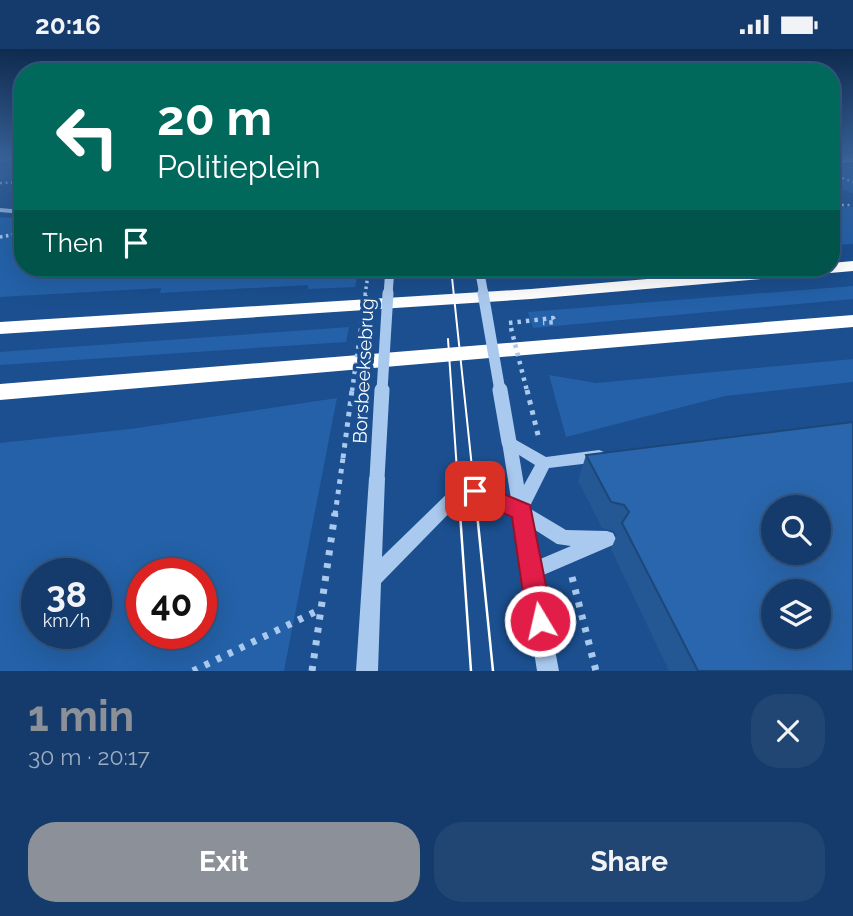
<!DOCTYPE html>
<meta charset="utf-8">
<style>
:root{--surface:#143b6b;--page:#214673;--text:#f1f3f6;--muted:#9dadc1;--line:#33557e;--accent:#8c9099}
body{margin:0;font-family:Raleway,sans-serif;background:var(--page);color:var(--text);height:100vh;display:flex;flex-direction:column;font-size:26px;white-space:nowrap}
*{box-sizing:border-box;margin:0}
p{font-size:23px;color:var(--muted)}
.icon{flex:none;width:38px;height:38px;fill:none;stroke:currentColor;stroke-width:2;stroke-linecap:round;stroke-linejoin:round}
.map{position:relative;height:622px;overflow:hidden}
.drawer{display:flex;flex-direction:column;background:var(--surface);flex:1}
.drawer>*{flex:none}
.guide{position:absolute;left:14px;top:14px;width:826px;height:214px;border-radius:28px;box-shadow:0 7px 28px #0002,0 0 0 2px var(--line);background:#00695c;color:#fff;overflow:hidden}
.controls{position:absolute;left:761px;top:446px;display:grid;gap:14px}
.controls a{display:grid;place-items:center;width:70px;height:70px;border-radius:50%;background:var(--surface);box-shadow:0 7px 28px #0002,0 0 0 2px var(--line);font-size:35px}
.speed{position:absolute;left:21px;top:509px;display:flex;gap:14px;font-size:35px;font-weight:700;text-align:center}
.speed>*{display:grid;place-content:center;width:91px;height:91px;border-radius:50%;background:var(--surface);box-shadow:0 7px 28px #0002,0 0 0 2px var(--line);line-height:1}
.speed small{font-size:18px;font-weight:400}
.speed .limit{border:10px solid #d22;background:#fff;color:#111}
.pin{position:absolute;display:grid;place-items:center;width:60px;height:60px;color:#fff;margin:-30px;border-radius:14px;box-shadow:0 4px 10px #0006}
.me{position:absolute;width:77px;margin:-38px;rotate:351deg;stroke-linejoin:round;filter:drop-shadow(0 0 5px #0008)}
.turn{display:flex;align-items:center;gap:24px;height:147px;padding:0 28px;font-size:32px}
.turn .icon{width:91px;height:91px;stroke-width:2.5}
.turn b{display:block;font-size:49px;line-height:60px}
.then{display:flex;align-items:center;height:66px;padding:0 28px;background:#0003;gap:14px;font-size:26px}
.round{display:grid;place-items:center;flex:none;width:74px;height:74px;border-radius:28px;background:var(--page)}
.overview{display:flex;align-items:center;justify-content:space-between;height:119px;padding:0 28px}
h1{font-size:42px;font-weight:700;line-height:52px;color:var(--accent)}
.primary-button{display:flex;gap:14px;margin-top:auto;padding:14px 28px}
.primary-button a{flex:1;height:80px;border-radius:28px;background:var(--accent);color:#fff;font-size:28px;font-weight:700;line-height:80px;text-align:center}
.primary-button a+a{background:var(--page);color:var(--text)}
.status{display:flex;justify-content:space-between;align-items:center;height:49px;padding:0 35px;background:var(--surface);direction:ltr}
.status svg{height:19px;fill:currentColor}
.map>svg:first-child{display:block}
</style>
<div class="status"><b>20:16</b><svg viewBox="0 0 49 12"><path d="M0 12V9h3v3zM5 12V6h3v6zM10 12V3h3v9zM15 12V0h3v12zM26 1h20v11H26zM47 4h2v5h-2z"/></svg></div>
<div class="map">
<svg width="853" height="622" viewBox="0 0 853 622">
<rect width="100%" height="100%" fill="#1b4f8f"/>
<g fill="#2461a8" fill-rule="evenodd">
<polygon points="853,116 853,144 831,136 831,117"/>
<polygon points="831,158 853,158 853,195 831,196"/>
<polygon points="0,168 23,170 23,219 359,219 355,238 308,240 308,236 160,244 161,239 0,248"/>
<polygon points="853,237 853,250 533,279 528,263"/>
<polygon points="349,278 346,293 0,316 0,303"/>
<polygon points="853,310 853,333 725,347 566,388 549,326 596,334"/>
<path d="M337,349L284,622H0V394L130,380ZM37,525H96V584H37ZM142,525H201V584H142Z"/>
</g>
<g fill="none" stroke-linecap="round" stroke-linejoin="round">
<g stroke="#a9c9ee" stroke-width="2.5" stroke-dasharray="2 3.5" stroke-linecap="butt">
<polyline points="837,127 853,133"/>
<polyline points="0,134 23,133"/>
<polyline points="831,156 853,156"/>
</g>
<g stroke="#a9c9ee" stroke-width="3.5" stroke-dasharray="2.5 3.5" stroke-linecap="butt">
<polyline points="0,188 23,184"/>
<polyline points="166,219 373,221"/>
</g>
<polyline stroke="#a9c9ee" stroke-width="4.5" stroke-dasharray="3.5 5" stroke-linecap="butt" points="509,274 553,269 555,273 543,274"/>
<polyline stroke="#a9c9ee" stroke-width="5" stroke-dasharray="4.5 6" stroke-linecap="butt" points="335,466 343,409"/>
<g stroke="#a9c9ee" stroke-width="7" stroke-dasharray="5 8" stroke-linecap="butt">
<polyline points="572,528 596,622"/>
<polyline points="193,622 321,560"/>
<polyline points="312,622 335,464"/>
</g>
<g fill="#a9c9ee" fill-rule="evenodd">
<polygon points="853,109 853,113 831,114 831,110"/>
<polygon points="0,159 23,161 23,165 0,163"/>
<path d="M509,387L546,408L599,401L604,403L607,407L604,411L599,413L549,419L529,459L566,481L607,482L613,484L616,490L613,496L541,527L559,622H537L513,467L474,449H464L381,534L378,622H356L369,429L371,425L377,423L383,425L385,429L382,508L454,438L475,435L511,450L502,393L504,389ZM519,406L535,416L524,436ZM532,479L557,495L571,497L538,511Z"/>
</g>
<g fill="#fff" fill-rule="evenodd">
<polygon points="853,212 853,222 531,250 0,285 0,273 531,240 776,219 831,219 831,214"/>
<polygon points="853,266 853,278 0,351 0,335"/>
</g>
<g stroke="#fff" stroke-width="2">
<polyline points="451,219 477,466"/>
<polyline points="448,290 460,466"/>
</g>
<g stroke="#fff" stroke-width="2.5">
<polyline points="460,464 471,622"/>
<polyline points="477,464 493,622"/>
</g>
<polyline stroke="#a9c9ee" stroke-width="3.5" stroke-dasharray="2.5 3.5" stroke-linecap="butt" points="365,246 369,219"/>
<g stroke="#a9c9ee" stroke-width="4.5" stroke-dasharray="3.5 5" stroke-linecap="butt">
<polyline points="511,279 527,342"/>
<polyline points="352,342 366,244"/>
</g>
<g stroke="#a9c9ee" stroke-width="5" stroke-dasharray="4.5 6" stroke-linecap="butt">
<polyline points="527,341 539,390"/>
<polyline points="343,409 352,341"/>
</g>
<g stroke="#a9c9ee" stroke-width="9">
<polyline points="479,219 484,246"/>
<polyline points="388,246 390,219"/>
</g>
<g stroke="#a9c9ee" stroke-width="11">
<polyline points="483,244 500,342"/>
<polyline points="382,342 388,244"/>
</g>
<g stroke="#a9c9ee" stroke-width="15">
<polyline points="500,341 509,393"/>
<polyline points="377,429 382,341"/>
</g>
</g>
<g fill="#245895">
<polygon points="0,109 23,109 23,130 0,132"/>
<polygon points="586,406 853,622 669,622 611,500 617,486 614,482 602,479 578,432"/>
</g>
<g fill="#2a66ad" stroke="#1d4779" stroke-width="2" fill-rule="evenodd">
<polygon points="0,109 23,109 23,113 0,115"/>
<path d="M853,373V622H698L622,474L629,463L624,456L611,453L586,406ZM774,458H819V504H774ZM774,542H819V588H774Z"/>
</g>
<linearGradient id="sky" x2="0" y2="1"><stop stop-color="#0f2b4f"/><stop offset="0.55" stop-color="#39639b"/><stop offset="1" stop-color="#39639b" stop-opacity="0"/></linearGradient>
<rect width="853" height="197" fill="url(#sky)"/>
<polygon fill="#e11d48" stroke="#92132f" stroke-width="2" points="475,433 530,456 553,572 549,581 540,585 531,581 527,572 512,468 467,448 464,442 467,436"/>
<g text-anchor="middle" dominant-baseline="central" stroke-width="7" stroke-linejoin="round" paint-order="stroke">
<g font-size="19" fill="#fff" stroke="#1b4f8f">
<text transform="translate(363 322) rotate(-87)">Borsbeeksebrug</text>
</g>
</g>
</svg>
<div class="controls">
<a><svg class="icon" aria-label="search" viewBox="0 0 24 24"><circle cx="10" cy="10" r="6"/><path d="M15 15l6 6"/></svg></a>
<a><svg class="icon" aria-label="layers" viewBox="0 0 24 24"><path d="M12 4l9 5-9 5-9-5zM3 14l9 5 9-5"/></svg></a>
</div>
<div class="speed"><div>38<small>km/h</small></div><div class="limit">40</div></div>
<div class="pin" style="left:475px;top:442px;background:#d93025"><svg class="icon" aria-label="arrive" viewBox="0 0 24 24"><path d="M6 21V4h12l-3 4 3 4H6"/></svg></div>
<svg class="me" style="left:540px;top:572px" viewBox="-20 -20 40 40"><circle r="17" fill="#e11d48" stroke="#fff" stroke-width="3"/><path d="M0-11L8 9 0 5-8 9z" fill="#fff"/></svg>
<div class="guide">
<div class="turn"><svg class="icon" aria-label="left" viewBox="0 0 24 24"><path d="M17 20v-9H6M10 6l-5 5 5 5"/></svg><div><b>20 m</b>Politieplein</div></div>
<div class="then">Then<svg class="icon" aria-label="arrive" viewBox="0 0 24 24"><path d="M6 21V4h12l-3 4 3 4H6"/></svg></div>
</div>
</div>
<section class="drawer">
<div class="overview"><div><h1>1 min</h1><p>30 m · 20:17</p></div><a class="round"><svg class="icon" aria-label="close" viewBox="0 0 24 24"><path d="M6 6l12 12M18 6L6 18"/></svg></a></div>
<div class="primary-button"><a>Exit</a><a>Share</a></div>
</section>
